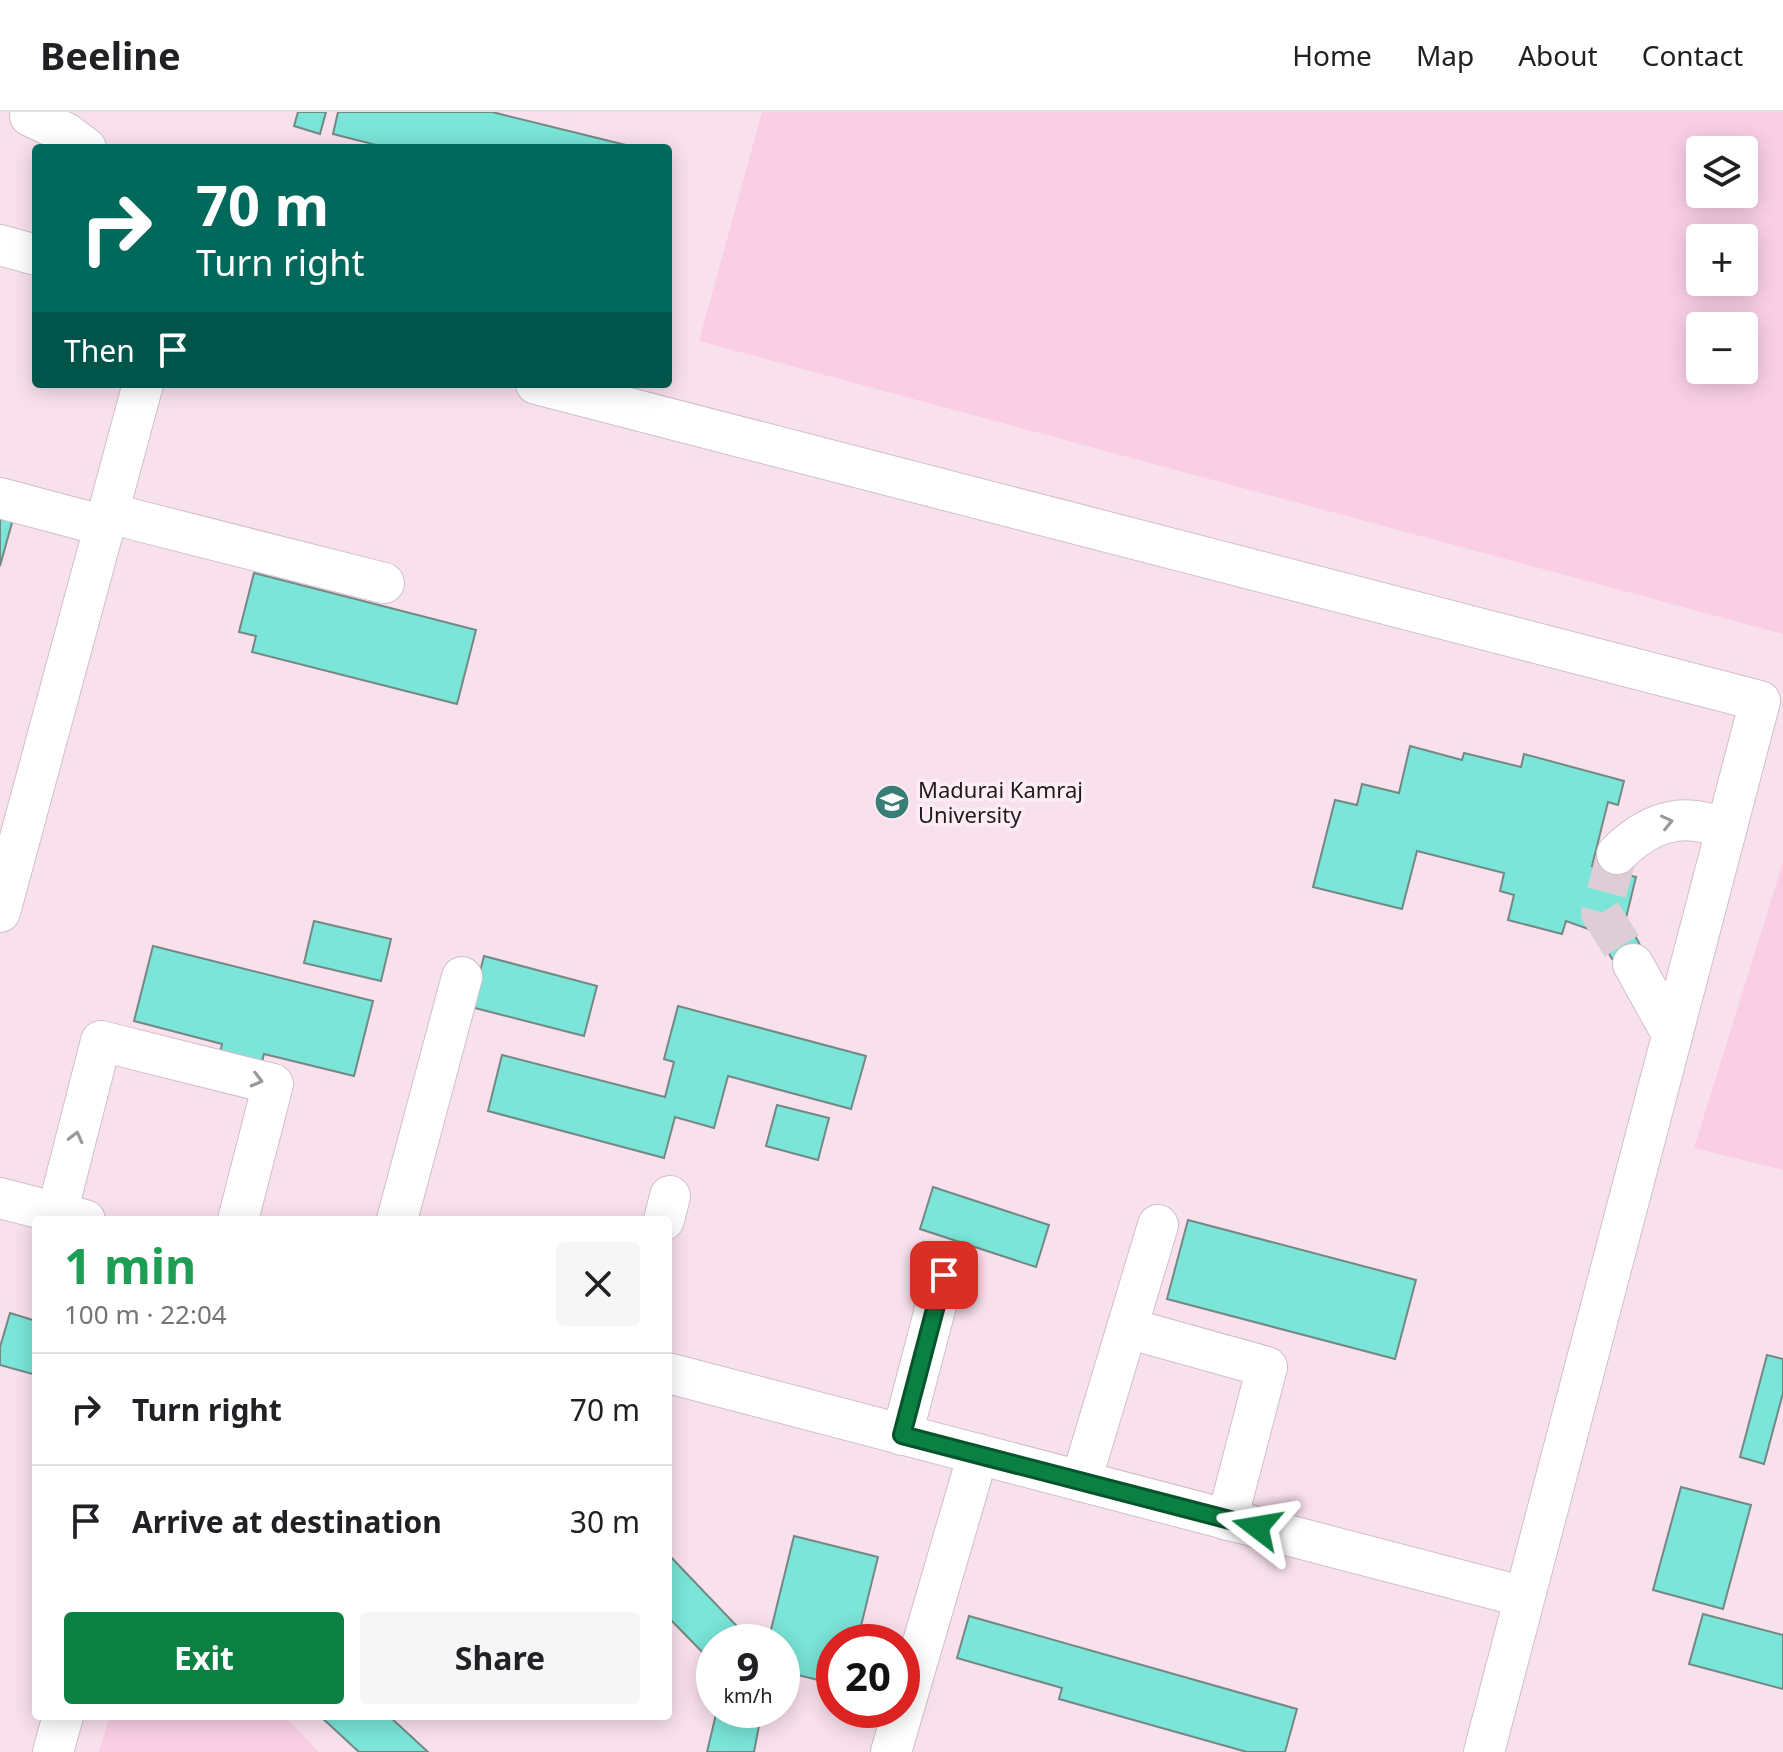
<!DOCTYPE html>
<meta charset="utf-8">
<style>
:root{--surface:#fff;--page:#f6f6f6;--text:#202124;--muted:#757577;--line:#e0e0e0;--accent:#0b8043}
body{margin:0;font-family:"Noto Sans",sans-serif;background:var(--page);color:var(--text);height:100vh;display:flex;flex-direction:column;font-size:30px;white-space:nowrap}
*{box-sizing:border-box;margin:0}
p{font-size:26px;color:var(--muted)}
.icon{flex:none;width:44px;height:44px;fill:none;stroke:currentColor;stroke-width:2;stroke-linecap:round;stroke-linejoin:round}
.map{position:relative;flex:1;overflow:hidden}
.sheet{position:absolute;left:32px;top:1104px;width:640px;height:504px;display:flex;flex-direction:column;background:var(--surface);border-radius:8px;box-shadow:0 4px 20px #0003}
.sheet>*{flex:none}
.hud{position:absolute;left:32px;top:32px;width:640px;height:244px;border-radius:8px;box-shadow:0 4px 20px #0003;background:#00695c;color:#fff;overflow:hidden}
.buttons{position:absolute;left:1686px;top:24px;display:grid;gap:16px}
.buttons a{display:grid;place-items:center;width:72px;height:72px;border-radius:8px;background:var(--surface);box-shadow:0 4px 20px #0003;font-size:40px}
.speed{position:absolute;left:696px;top:1512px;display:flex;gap:16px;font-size:40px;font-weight:700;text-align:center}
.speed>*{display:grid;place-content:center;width:104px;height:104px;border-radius:50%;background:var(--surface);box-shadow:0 4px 20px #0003;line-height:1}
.speed small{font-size:20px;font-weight:400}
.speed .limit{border:12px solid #d22;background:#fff;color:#111}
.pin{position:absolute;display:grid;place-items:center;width:68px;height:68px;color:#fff;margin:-34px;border-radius:16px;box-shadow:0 4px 12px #0006}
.me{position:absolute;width:88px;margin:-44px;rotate:284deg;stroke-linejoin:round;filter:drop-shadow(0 0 6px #0008)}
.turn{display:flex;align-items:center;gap:28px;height:168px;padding:0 32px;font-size:36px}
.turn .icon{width:104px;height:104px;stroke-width:2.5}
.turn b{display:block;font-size:56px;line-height:68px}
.then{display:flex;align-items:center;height:76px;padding:0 32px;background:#0003;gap:16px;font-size:30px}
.round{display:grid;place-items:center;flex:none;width:84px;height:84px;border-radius:8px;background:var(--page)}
.summary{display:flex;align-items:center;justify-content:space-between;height:136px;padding:0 32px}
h1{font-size:48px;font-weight:700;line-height:60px;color:#1e9e55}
.button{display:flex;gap:16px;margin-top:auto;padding:16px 32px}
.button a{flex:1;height:92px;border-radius:8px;background:var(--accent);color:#fff;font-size:32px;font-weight:700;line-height:92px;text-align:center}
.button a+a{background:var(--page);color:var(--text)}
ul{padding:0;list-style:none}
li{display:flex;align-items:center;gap:24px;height:112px;padding:0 32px;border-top:2px solid var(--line)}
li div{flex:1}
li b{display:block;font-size:30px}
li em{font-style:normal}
header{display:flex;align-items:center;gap:48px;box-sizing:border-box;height:112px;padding:0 40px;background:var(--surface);border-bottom:2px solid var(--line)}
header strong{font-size:38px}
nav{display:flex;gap:44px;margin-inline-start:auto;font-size:28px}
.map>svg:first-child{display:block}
</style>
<header>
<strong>Beeline</strong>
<nav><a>Home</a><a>Map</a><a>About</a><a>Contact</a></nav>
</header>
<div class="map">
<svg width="1783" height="1640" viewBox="0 0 1783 1640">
<rect width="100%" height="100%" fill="#ffedf6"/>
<path fill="#f9e0ed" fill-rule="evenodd" d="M0,0H1783V1640H0ZM36,36H668V272H36ZM1700,38H1744V82H1700ZM1700,126H1744V170H1700ZM1700,214H1744V258H1700ZM36,1108H668V1604H36ZM714,1530H782V1598H714ZM834,1530H902V1598H834Z"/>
<g fill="#facfe6" fill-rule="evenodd">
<path d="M762,0H1783V522L699,229ZM1700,38H1744V82H1700ZM1700,126H1744V170H1700ZM1700,214H1744V258H1700Z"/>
<polygon points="1783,750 1783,1058 1694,1036"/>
<polygon points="110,1604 284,1604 319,1640 99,1640"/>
</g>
<g fill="#7ae5d8" stroke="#748884" stroke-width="2">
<polygon points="298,0 326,0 320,22 294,14"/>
<polygon points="338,0 492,0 638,36 388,36 333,22"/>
<polygon points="0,404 13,407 0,454"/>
<polygon points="254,461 476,518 457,592 252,540 256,524 239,520"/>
<polygon points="1410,634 1462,648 1464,641 1521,655 1524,642 1624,669 1618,693 1608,690 1592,754 1636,765 1626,806 1640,833 1612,847 1597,820 1566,809 1562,822 1508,808 1514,783 1500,779 1504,761 1417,739 1402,797 1313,775 1335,688 1357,693 1362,672 1399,681"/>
<polygon points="314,809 391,827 381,869 304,851"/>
<polygon points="153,834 373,889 354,964 264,942 258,965 217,955 222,932 134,909"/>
<polygon points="484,844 597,874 584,924 471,895"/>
<polygon points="678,894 866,944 851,997 728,964 714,1016 675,1005 664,1046 488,999 502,943 665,985 674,950 664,947"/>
<polygon points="777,993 829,1006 818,1048 766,1034"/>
<polygon points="933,1075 1049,1113 1036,1155 920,1117"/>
<polygon points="1188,1108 1416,1168 1395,1247 1167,1187"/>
<polygon points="10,1201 36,1209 36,1263 0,1253 0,1235"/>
<polygon points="1767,1243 1783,1247 1783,1281 1764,1352 1740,1345"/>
<polygon points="1681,1375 1751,1393 1723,1497 1653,1478"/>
<polygon points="794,1424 878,1445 857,1530 834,1530 834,1572 782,1559 782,1530 768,1530"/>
<polygon points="668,1442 752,1530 714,1530 714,1552 668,1505"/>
<polygon points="1703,1502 1783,1523 1783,1577 1689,1552"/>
<polygon points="969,1504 1297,1597 1285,1640 1247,1640 1059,1587 1062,1576 957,1546"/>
<polygon points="717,1598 762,1598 754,1640 707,1640"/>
<polygon points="320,1604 389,1604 428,1640 359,1640"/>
</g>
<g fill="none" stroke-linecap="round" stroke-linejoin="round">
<polyline stroke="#ddcdd5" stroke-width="40" stroke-dasharray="40 20" stroke-linecap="butt" points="1617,742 1601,801 1633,852"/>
<defs>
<g id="minor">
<polyline points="30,4 66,21 86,36"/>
<polyline points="0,133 36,143"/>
<polyline points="536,272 1760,589 1484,1640"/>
<polyline points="0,386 105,414"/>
<polyline points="108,401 384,471"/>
<path d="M1617,742C1649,710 1683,698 1726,718"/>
<polyline points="0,800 143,272"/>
<polyline points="1633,852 1672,922"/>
<polyline points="0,1086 85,1108"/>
<polyline points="57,1101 101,929 273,972 238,1108"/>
<polyline points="397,1108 462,865"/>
<polyline points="664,1108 670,1084"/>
<polyline points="1127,1216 1267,1255 1227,1408"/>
<polyline points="668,1261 1524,1485"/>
<polyline points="902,1323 944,1163"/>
<polyline points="1081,1369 1158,1113"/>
<polyline points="53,1640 63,1604"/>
<polyline points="891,1640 978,1342"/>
</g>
</defs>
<use href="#minor" stroke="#d0bfc8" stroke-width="42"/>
<use href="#minor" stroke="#fff" stroke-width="40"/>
</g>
<defs><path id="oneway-chevron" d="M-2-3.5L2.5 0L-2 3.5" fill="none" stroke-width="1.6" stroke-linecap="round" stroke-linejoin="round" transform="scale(2)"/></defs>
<g stroke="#9a9899">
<use href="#oneway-chevron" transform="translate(1667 710) rotate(-13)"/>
<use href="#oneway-chevron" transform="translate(257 968) rotate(14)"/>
<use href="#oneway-chevron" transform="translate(76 1025) rotate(-76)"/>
</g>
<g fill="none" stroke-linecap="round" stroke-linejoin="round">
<defs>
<polyline id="route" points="944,1163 902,1323 1257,1415"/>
</defs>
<use href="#route" stroke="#07532c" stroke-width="20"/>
<use href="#route" stroke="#0b8043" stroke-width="14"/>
</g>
<defs>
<symbol id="university-disc" viewBox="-11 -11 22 22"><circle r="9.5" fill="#387e76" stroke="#ffedf6"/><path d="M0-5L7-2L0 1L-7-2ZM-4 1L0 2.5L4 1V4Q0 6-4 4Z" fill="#fff"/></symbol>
</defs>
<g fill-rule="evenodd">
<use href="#university-disc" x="872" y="670" width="40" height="40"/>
</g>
<g text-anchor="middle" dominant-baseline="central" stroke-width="7" stroke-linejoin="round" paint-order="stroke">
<g font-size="22" fill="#1f191c" stroke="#ffedf6" text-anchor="start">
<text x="918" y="677">Madurai Kamraj<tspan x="918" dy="25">University</tspan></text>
</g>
</g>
</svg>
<div class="buttons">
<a><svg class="icon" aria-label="layers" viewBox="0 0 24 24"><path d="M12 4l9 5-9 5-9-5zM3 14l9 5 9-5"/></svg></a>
<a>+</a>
<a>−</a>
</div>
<div class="speed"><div>9<small>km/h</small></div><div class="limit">20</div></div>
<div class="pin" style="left:944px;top:1163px;background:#d93025"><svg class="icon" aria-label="arrive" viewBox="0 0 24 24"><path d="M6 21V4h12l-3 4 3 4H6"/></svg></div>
<svg class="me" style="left:1257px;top:1415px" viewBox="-20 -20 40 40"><path d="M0-17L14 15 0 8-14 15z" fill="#0b8043" stroke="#fff" stroke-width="4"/></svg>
<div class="hud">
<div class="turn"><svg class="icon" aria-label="right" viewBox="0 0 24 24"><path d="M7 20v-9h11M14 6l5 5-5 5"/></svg><div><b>70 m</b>Turn right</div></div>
<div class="then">Then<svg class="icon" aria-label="arrive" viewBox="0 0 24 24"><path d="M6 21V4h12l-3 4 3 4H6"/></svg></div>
</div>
<section class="sheet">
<div class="summary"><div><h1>1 min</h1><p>100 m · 22:04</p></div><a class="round"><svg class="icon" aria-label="close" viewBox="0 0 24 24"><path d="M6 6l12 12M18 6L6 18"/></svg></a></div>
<ul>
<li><svg class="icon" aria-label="right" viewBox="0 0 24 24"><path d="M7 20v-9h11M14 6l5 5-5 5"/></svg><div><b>Turn right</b></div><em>70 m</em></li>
<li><svg class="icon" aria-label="arrive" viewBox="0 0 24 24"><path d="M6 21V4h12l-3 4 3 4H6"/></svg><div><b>Arrive at destination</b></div><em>30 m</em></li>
</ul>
<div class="button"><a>Exit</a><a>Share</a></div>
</section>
</div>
